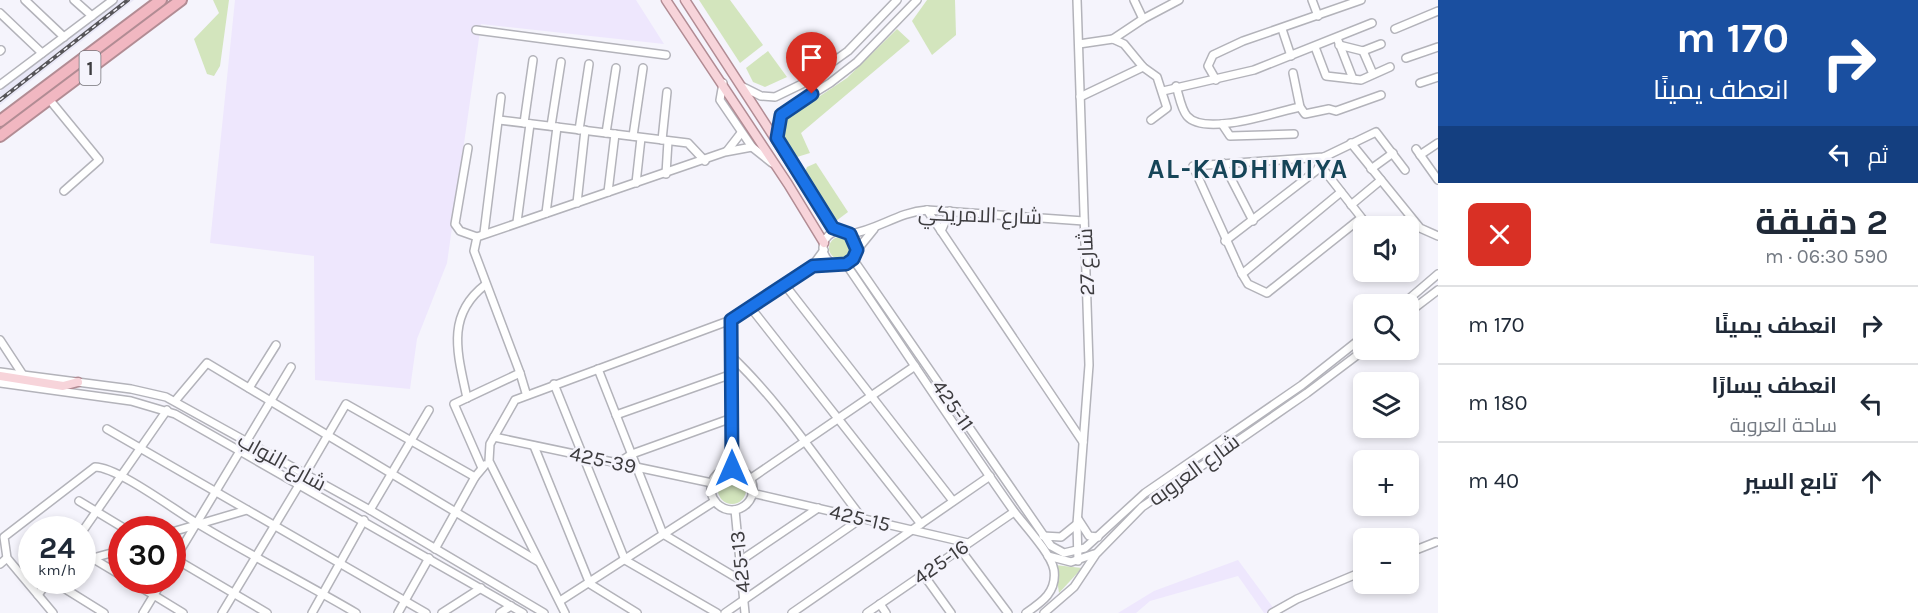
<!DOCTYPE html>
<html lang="ar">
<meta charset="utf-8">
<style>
:root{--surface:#fff;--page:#f2f2f3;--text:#1f2937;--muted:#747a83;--line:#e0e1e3}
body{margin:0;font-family:Karla,Cairo,sans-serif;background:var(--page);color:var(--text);direction:rtl;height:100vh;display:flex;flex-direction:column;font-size:22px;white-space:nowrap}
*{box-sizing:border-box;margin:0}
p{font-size:20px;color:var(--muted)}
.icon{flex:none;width:33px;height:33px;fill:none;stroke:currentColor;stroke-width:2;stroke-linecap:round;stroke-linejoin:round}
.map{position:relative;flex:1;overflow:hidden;direction:ltr}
.side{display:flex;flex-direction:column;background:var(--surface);width:480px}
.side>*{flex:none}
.hud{background:#1a4fa0;color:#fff;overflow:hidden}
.tools{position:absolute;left:1353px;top:216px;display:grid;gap:12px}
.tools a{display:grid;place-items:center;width:66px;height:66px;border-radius:9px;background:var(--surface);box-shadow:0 3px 9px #0003;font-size:30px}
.speed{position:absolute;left:18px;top:516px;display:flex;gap:12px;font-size:30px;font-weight:700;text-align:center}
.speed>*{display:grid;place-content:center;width:78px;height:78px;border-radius:50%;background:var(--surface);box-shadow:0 3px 9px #0003;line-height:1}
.speed small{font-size:15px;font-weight:400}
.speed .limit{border:9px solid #d22;background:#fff;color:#111}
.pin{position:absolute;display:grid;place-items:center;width:51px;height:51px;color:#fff;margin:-62px -26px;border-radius:50% 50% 50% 0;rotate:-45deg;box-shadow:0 0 6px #0007}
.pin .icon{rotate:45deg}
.me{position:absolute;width:66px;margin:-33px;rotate:0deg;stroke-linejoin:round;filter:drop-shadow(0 0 4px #0008)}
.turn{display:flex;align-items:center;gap:21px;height:126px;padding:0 30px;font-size:27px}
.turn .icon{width:78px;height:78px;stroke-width:2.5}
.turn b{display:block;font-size:42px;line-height:51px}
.then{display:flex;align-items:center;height:57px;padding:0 30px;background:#0003;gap:12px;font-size:22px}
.round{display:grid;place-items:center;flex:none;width:63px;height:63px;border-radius:9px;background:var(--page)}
.summary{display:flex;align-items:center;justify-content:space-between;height:102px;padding:0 30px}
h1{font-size:36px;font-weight:700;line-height:45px}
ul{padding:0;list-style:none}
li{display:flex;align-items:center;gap:18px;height:78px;padding:0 30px;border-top:2px solid var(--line)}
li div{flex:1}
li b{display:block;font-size:22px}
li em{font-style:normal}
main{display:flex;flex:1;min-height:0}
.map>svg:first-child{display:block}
</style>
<main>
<section class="side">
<div class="hud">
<div class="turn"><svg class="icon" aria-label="right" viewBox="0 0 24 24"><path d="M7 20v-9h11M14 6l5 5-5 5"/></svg><div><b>170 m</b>انعطف يمينًا</div></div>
<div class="then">ثم<svg class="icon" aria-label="left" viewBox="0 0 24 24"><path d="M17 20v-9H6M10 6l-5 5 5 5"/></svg></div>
</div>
<div class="summary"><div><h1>2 دقيقة</h1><p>590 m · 06:30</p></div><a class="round" style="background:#d93025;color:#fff"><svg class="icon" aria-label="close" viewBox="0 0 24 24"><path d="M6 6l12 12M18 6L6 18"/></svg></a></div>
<ul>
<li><svg class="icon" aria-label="right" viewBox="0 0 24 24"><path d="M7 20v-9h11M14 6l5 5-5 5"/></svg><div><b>انعطف يمينًا</b></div><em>170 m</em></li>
<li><svg class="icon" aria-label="left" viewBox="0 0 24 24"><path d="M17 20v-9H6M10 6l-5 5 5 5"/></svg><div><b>انعطف يسارًا</b><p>ساحة العروبة</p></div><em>180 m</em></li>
<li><svg class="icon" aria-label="ahead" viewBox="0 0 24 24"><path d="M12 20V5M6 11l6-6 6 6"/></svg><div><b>تابع السير</b></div><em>40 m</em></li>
</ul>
</section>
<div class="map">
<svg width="1438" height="613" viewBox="0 0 1438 613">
<rect width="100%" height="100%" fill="#f5f4fc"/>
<g fill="#eee7fd">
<polygon points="235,0 636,0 664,44 481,24 447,263 417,339 410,389 315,380 314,256 210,243"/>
<polygon points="1238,560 1277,613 1264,613 1238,576 1150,601 1136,613 1118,613 1154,591"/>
</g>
<polygon fill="#e9e8f7" points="114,0 134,0 0,105 0,91"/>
<g fill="#d3e5bd">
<polygon points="213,0 229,0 220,66 214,76 207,74 194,39 219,13"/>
<polygon points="699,0 730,0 763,45 740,63"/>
<polygon points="927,0 955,0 956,35 932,55 912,21"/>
<polygon points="897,29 910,41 801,133 810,153 797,157 784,137 782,124 787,118 847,78"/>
<polygon points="768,51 787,77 765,87 753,82 746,68"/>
<polygon points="816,163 848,212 836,221 805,172 807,167"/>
<circle cx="840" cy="248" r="11"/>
<circle cx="732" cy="490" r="14"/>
<polygon points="1055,565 1082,568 1059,593"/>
</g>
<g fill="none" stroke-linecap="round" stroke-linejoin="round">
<defs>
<g id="minor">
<polyline points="25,0 64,37"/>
<polyline points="74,0 92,16"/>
<polyline points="1077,0 1089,365 1077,524 1078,561"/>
<polyline points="1134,0 1143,19"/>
<polyline points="1312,0 1318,16"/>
<polyline points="0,13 42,53"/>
<polyline points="1282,29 1291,56"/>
<polyline points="1395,29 1438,11"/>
<polyline points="476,30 666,55"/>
<polyline points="1337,38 1353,79"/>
<polyline points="1113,39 1143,19 1179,0"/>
<polyline points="1079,44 1113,39 1124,44 1143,67 1157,77 1167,108 1151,120"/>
<polyline points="1339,45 1363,51 1381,44"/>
<polyline points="1315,47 1326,76 1361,80 1390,67"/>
<polyline points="0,51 1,50"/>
<polyline points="1363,51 1373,74"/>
<polyline points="1406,58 1438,47"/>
<polyline points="1293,73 1300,107 1305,114 1329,109 1336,111 1381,95"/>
<polyline points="1216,80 1208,66 1213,55 1243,41 1361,0"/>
<polyline points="723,83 720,100 752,147 772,163"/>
<polyline points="1420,83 1438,77"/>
<polyline points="0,85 113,0"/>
<path d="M1176,86C1179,95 1181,109 1187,116C1205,137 1275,112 1300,107"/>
<polyline points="743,87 761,96 775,97 802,84 848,51 897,0"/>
<polyline points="1163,91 1254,70 1372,23"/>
<polyline points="1080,97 1143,67"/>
<polyline points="49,99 99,160 64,191"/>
<polyline points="499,120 688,143 705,161"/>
<polyline points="524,123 533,60"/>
<polyline points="1222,124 1230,136 1294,134"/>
<polyline points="551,126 561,62"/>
<polyline points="579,130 589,64"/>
<polyline points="606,133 616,68"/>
<polyline points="633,136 643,68"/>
<polyline points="777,138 780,119 785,111 830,83 857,62 917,0"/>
<polyline points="662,140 667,92"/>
<polyline points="1351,143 1420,228 1438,236"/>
<polyline points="468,148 455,224 460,231 477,237"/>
<polyline points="1416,149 1438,180"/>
<polyline points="727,151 741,133"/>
<polyline points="1420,155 1438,143"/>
<polyline points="1223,163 1253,221"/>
<polyline points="1320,165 1368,226"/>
<polyline points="1371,169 1393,153"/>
<polyline points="666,174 668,141"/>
<polyline points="636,183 641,138"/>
<polyline points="608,192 615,134"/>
<polyline points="577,203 585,130"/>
<polyline points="1351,205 1381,180"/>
<polyline points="927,210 1083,442"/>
<polyline points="546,213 557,127"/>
<polyline points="1361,218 1267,293 1248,284 1242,274 1193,166 1324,157 1376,132 1405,170"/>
<polyline points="517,222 530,124"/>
<polyline points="941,231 950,211"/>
<circle cx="840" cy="248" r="17"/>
<polyline points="484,233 501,97"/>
<path d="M850,234C878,230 898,212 927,210L1084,221"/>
<polyline points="1225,241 1317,170 1324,157"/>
<polyline points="857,250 874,229"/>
<polyline points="853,259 1051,546 1064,553 1085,548 1145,493 1302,385 1364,336"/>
<path d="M846,264C902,346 956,429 1013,510C1024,525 1051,553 1054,570C1057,592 1042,602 1026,613"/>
<polyline points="1242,274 1341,192"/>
<polyline points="785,285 953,501"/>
<polyline points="1403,304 1438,274"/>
<polyline points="751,308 921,524"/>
<polyline points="1408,313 1438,290"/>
<polyline points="731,320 732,468"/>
<polyline points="0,340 23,375"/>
<polyline points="598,369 663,534 742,581"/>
<polyline points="0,372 131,389 166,397 370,510 544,613"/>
<polyline points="0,383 131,401 175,414 523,613"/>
<polyline points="554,384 625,560 717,613"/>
<polyline points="249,388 276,345"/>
<polyline points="526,393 520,373 474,251 477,237 725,152 752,147"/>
<path d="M467,398C458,355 445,316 485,285"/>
<polyline points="175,401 207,363 539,562"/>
<polyline points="616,415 732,374"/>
<polyline points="107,429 426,613"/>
<polyline points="494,437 712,483"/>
<polyline points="246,442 291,367"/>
<polyline points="534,446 590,584 637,613"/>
<polyline points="618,463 632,454 732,418"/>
<polyline points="482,468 454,404 520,373"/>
<circle cx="732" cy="489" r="21"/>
<polyline points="304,476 346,404 475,477"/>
<polyline points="750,479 915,366"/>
<polyline points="752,493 968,543"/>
<polyline points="79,501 127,530"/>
<polyline points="370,510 429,410"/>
<polyline points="735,510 745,613"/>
<polyline points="1078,519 1089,536 1098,537"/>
<polyline points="82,532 167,410"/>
<polyline points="172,532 247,510"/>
<polyline points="1043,536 1061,537 1077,524"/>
<polyline points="435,549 475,477 485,465"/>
<polyline points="960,549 1008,613"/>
<polyline points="82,552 122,576"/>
<polyline points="1408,553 1436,542"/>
<polyline points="1048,556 1071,562 1094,554"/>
<polyline points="172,557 267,613"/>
<polyline points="82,561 122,550"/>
<polyline points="740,561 818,508"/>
<polyline points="0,564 7,558"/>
<polyline points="172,564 240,451"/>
<polyline points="923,574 951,613"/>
<polyline points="51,580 104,613"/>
<polyline points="129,580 183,613"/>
<polyline points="38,595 49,580"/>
<polyline points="560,601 715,501"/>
<polyline points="880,604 886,613"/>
<path d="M53,613L7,558L4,537L95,467C117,467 173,509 195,522C248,554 303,582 356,613"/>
<polyline points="143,613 163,580"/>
<polyline points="222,613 299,485"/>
<polyline points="312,613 364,520"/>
<polyline points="398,613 429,558"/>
<polyline points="442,613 481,588"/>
<polyline points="500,613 511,606"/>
<polyline points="565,613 489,461 490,444 515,400 731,320 813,265 824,250"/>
<path d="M725,613L862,518C821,465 780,402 731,356"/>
<polyline points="792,613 990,476"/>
<polyline points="867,613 1014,512"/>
<polyline points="1044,613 1074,587 1096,554 1142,507 1307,393 1364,350"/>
<polyline points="1272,613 1297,599 1364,571"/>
</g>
<g id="major">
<polyline points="666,0 788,184 824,243"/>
<polyline points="685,0 833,228 838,231"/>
<polyline points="0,376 63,386 78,382"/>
</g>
<g id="highway">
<polyline points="0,121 161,0"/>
<polyline points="0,136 181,0"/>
</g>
</defs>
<use href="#minor" stroke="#b3b3ba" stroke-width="10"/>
<use href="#major" stroke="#b28c94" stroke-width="11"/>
<use href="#highway" stroke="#b28c94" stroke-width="14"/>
<use href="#minor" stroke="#fff" stroke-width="7"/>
<use href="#major" stroke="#f7d4da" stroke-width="8"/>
<use href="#highway" stroke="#f1b7c1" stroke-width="10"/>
<defs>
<polyline id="rail" points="0,100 128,0"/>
</defs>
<use href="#rail" stroke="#565559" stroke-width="4"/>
<use href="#rail" stroke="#f5f4fc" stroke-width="1.5" stroke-dasharray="4.5" stroke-linecap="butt"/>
</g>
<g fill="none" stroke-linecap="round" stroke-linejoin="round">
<defs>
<polyline id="route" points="732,468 731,320 813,266 846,264 853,259 857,250 850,234 833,228 777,138 781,115 812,94"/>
</defs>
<use href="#route" stroke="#114b97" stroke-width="15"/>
<use href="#route" stroke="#1a73e8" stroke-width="10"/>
</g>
<g text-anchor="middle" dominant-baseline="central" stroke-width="5" stroke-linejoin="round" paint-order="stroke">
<rect fill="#f5f4fc" stroke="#747378" stroke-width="1.5" x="79.5" y="51" width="21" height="34" rx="4.5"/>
<g font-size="20" font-weight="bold" fill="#3d3c3f">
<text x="90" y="68">1</text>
</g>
<g font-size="21" fill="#3d3c3f" stroke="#f5f4fc">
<text transform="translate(980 215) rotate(2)">شارع الامريكي</text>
<text transform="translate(1086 262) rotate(-92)">شارع 27</text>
<text transform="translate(953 405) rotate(55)">425-11</text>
<text transform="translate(603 460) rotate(12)">425-39</text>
<text transform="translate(282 462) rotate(29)">شارع النواب</text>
<text transform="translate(1194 470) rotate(-36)">شارع العروبه</text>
<text transform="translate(860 518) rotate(13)">425-15</text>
<text transform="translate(740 562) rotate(-96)">425-13</text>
<text transform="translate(941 562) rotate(-35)">425-16</text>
</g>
<g font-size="27" font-weight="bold" letter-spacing="1.5" fill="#164558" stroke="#f5f4fc">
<text x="1248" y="169">AL-KADHIMIYA</text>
</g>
</g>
</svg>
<div class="tools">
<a><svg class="icon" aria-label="sound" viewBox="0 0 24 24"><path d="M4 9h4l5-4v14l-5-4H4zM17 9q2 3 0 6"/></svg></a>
<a><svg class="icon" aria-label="search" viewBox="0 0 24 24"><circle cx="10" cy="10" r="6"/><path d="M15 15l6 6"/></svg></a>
<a><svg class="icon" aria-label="layers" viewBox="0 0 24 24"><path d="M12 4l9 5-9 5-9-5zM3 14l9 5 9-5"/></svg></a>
<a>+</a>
<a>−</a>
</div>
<div class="speed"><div>24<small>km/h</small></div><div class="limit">30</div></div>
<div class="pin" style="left:812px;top:94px;background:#d93025"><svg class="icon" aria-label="arrive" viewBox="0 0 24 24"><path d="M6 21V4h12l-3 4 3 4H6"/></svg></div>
<svg class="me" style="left:732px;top:468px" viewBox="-20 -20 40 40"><path d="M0-17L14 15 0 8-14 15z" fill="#1a73e8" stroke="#fff" stroke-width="4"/></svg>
</div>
</main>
